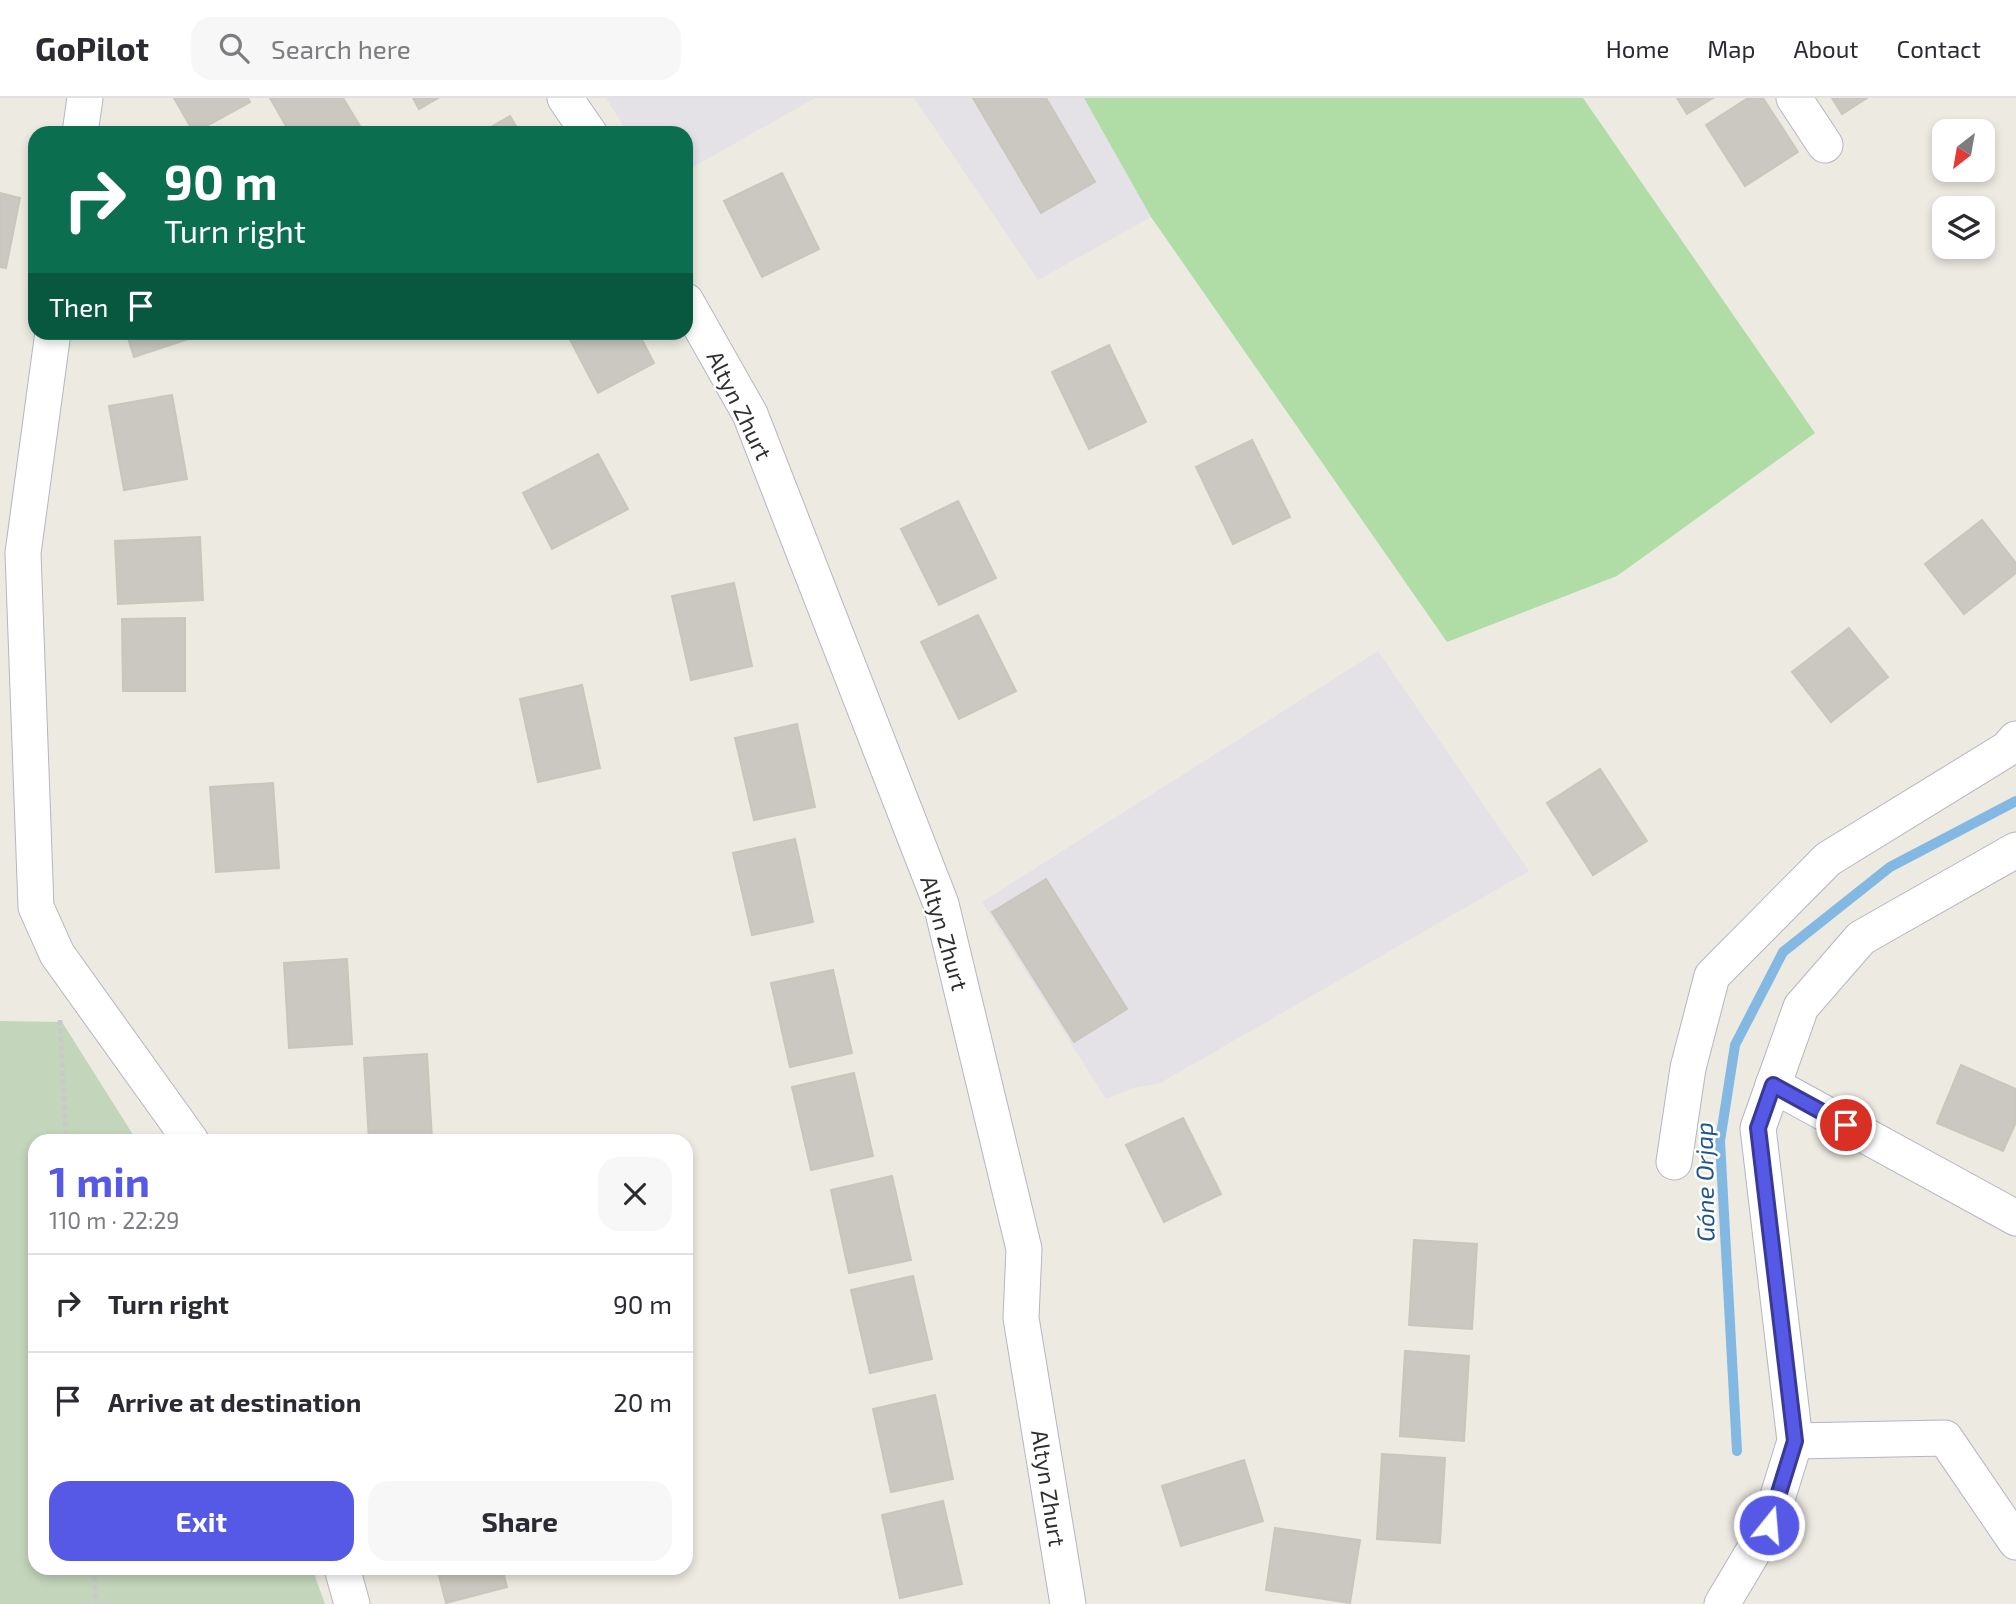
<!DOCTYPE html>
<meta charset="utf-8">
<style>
:root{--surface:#fff;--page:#f7f7f7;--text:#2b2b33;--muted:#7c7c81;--line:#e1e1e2;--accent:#5659e6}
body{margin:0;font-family:"Exo 2",sans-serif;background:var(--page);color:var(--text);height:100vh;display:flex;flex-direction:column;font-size:26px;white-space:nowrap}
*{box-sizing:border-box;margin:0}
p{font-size:23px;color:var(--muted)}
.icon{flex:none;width:38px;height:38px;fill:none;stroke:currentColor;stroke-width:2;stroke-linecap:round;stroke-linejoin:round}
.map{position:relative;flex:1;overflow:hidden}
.details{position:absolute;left:28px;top:1036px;width:665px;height:441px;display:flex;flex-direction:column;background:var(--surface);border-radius:21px;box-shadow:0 4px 10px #0003}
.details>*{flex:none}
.guide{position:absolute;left:28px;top:28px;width:665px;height:214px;border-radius:21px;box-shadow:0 4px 10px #0003;background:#0b6e4f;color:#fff;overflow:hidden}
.needle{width:46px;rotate:211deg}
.tools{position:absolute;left:1932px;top:21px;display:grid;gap:14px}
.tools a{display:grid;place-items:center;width:63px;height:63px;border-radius:14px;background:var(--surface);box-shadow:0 4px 10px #0003;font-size:35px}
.pin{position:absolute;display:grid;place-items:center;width:60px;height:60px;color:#fff;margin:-30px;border:4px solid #fff;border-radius:50%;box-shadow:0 2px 7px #0007}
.me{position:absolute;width:77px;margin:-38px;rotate:17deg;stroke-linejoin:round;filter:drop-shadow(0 0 5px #0008)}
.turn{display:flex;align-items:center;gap:24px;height:147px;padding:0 21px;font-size:32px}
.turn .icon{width:91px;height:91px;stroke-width:2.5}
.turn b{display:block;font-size:49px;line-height:60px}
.then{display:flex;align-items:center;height:66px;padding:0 21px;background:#0003;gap:14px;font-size:26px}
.round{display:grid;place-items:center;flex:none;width:74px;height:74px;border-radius:21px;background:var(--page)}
.head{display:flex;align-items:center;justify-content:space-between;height:119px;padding:0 21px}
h1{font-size:42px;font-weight:700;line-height:52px;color:var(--accent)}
.primary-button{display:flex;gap:14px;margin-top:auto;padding:14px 21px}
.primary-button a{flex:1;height:80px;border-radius:21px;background:var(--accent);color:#fff;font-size:28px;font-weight:700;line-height:80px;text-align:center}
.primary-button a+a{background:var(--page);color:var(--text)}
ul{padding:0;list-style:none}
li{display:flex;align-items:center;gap:21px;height:98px;padding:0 21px;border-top:2px solid var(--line)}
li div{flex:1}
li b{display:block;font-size:26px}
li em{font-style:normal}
header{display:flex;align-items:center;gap:42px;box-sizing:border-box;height:98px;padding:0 35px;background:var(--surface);border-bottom:2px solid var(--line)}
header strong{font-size:33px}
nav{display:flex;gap:38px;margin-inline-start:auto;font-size:24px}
.search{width:490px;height:63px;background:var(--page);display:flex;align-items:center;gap:18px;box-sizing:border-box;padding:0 24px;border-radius:21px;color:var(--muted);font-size:26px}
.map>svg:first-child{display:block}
</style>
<header>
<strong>GoPilot</strong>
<div class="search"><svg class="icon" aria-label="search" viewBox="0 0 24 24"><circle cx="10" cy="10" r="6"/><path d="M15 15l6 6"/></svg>Search here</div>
<nav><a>Home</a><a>Map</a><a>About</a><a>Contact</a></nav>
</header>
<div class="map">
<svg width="2016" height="1506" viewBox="0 0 2016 1506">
<rect width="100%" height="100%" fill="#edeae2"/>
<g fill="#e4e1e7">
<polygon points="606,0 815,0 686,73 686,35 628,35"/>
<polygon points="914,0 1084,0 1151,119 1038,182"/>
<polygon points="1378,553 1529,773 1160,985 1133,990 1106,1001 982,804"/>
</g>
<polygon fill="#afdda5" points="1084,0 1583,0 1815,335 1617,478 1447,544 1151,119"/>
<polygon fill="#c3d5bb" points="0,923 62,924 137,1043 35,1043 35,1470 312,1470 325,1506 0,1506"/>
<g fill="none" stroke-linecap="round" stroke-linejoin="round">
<polyline stroke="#82b8e2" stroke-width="10" points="1737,1353 1720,1043 1735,947 1783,854 1890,769 2016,703"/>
</g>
<g fill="#cac8c0" stroke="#c9c6bb" stroke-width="2">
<polygon points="174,0 248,0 250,4 194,35"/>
<polygon points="270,0 343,0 363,33 290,35"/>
<polygon points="413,0 438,0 419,11"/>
<polygon points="973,0 1046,0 1095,84 1041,115"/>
<polygon points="1677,0 1713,0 1687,16"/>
<polygon points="1748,0 1763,0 1798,54 1745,88 1706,27"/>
<polygon points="1832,0 1867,0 1842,16"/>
<polygon points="510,18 520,35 481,35"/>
<polygon points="782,75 819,151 762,179 724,103"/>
<polygon points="0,95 20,100 6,170 0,169"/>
<polygon points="126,234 193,234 194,239 134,259"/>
<polygon points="566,234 638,234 654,265 598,295"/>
<polygon points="1109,247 1146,324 1089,351 1052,274"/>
<polygon points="172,297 187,381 124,392 109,308"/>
<polygon points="1252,342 1290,419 1233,446 1196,369"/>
<polygon points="598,356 628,411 552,451 523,395"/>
<polygon points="958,403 996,480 939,507 901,431"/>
<polygon points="1982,422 2016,465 2016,475 1964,516 1925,466"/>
<polygon points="200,439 203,502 118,506 115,443"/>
<polygon points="734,485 752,568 691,582 672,498"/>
<polygon points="978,517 1016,593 959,621 921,544"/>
<polygon points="185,520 185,593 123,593 122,521"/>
<polygon points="1849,530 1888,579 1831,624 1792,574"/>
<polygon points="582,587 600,670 538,684 520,601"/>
<polygon points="797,626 815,709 754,722 735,640"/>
<polygon points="1600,671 1647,743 1593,777 1547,705"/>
<polygon points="273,685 279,770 216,774 210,689"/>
<polygon points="795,741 813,824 752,837 733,755"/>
<polygon points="1046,781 1127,911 1074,944 992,814"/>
<polygon points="347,861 352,946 289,950 284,865"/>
<polygon points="833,872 852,955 790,969 771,885"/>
<polygon points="427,956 432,1041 369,1043 364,960"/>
<polygon points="1961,967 2016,991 2016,1024 2003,1053 1937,1025"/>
<polygon points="854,975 873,1058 811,1072 792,989"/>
<polygon points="1183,1020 1221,1096 1164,1124 1126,1047"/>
<polygon points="892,1078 911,1162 849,1175 831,1092"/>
<polygon points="1414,1142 1477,1146 1472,1231 1409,1227"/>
<polygon points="913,1178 932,1261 870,1275 851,1192"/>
<polygon points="1405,1253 1469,1258 1464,1343 1400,1338"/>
<polygon points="935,1297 953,1381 891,1394 873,1311"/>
<polygon points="1382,1356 1445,1360 1440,1445 1377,1441"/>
<polygon points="1244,1362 1263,1423 1181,1448 1162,1388"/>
<polygon points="943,1403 962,1486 900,1500 882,1417"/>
<polygon points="1275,1430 1360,1442 1350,1505 1266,1492"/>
<polygon points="437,1470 502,1470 507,1489 446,1505"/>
</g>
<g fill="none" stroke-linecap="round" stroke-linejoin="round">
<defs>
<g id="minor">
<polyline points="565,0 589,35"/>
<polyline points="1794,0 1825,47"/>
<polyline points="80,35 85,0"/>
<polyline points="686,203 750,316 941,806 1024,1151 1021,1220 1068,1506"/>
<polyline points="53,234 23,455 36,809 57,856 191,1043"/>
<polyline points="1773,987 2016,1120"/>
<polyline points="1674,1064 1688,970 1712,878 1828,761 2007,651 2016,641"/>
<polyline points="1795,1343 1945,1340 2016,1444"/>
<polyline points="342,1470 352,1506"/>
<polyline points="1722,1506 1769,1427 1795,1343 1758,1030 1801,909 1861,840 2016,752"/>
</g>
</defs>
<use href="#minor" stroke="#b5b6c0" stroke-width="37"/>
<g stroke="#c9c9c9" stroke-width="4.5" stroke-dasharray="5 3.5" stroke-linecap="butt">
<polyline points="60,922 66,1043"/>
<polyline points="94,1470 96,1506"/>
</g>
<use href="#minor" stroke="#fff" stroke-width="35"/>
</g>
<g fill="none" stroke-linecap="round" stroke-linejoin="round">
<defs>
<polyline id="route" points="1769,1427 1795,1343 1758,1030 1773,987 1846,1027"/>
</defs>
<use href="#route" stroke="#383a96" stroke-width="18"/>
<use href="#route" stroke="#5659e6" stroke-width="12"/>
</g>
<g text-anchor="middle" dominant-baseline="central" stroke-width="5" stroke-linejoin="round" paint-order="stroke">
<g font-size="23" fill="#2e2e2e" stroke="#fff">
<text transform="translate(740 307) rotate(64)">Altyn Zhurt</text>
<text transform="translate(945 835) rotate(74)">Altyn Zhurt</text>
<text transform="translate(1049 1390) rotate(81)">Altyn Zhurt</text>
</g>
<g font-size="24" font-style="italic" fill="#1e5691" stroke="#fff">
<text transform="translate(1704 1084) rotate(-91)">Góne Orjap</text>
</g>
</g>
</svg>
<div class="tools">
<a><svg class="needle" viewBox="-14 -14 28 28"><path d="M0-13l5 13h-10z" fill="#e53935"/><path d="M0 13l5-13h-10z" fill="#7c7c81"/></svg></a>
<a><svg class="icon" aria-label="layers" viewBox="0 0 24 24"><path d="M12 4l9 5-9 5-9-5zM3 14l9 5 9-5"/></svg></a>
</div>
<div class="pin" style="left:1846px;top:1027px;background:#d93025"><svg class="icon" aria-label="arrive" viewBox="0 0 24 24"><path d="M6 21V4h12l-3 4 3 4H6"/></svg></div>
<svg class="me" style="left:1769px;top:1427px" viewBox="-20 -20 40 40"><circle r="17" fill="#5659e6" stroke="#fff" stroke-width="3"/><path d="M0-11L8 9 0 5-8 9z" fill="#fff"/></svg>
<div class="guide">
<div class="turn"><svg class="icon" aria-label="right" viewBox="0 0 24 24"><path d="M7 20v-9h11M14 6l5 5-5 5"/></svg><div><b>90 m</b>Turn right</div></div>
<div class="then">Then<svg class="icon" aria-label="arrive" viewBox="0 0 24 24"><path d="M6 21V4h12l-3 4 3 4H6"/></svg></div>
</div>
<section class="details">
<div class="head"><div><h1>1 min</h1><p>110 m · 22:29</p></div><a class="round"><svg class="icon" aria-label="close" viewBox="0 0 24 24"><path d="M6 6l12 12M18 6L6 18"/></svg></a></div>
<ul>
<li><svg class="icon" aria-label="right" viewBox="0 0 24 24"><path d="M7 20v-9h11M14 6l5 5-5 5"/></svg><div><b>Turn right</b></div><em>90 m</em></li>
<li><svg class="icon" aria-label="arrive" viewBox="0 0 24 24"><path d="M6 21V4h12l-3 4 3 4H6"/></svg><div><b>Arrive at destination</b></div><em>20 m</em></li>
</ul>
<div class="primary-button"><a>Exit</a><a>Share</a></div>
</section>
</div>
